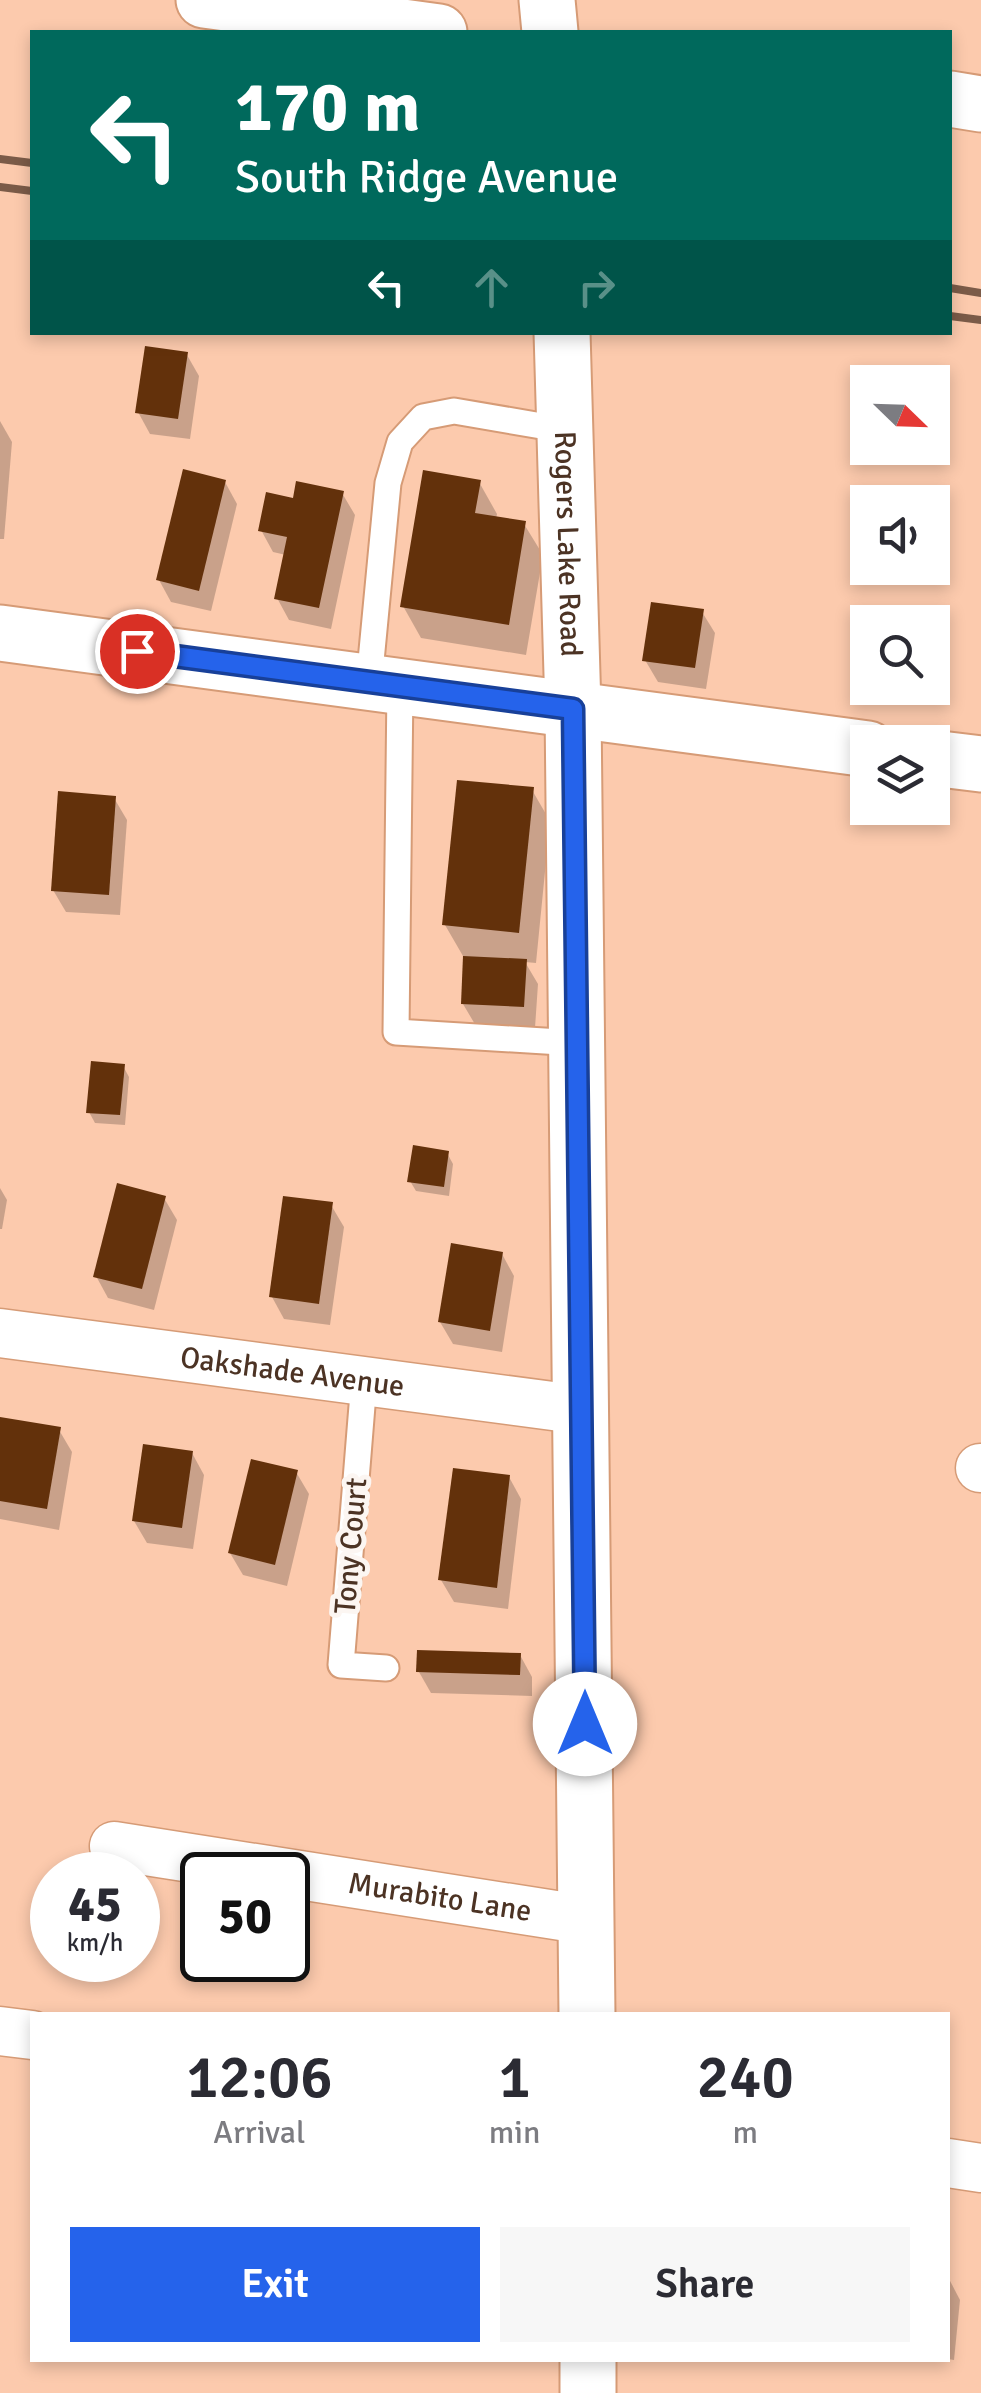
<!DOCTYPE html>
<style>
:root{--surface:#fff;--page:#f7f7f7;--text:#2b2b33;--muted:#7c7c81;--accent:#2563eb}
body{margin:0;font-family:Signika,sans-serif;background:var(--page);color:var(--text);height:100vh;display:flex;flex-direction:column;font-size:38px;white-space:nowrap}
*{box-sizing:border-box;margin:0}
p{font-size:32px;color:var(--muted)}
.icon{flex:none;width:55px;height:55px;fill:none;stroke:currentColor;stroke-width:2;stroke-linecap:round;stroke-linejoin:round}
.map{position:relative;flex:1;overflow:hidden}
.drawer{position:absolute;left:30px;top:2012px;width:920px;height:350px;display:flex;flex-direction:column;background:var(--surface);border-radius:0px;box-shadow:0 5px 15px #0003}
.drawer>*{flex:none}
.top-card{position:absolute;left:30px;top:30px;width:922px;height:305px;border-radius:0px;box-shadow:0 5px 15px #0003;background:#00695c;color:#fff;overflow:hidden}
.needle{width:65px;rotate:113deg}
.tools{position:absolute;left:850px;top:365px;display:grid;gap:20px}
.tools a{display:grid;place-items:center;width:100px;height:100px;border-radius:0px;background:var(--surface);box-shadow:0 5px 15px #0003;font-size:50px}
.speed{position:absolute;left:30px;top:1852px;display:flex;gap:20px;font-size:50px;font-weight:700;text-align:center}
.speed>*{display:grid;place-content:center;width:130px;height:130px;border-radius:50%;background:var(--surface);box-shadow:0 5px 15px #0003;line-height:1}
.speed small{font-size:25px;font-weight:400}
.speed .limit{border:5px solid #111;border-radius:15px;background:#fff;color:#111}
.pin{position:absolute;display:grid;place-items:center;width:85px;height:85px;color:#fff;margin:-42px;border:5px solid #fff;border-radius:50%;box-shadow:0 2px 10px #0007}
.me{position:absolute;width:110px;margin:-55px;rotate:0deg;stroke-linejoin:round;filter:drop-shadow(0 0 8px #0008)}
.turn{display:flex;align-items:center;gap:35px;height:210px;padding:0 40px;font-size:45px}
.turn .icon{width:130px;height:130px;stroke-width:2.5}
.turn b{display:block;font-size:70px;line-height:85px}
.lanes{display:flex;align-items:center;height:95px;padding:0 40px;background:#0003;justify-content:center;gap:50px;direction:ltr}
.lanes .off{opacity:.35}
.eta{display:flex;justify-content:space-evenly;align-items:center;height:170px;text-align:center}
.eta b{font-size:60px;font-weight:600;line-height:70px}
.primary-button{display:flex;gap:20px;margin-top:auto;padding:20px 40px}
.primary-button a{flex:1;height:115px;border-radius:0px;background:var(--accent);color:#fff;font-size:40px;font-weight:600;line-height:115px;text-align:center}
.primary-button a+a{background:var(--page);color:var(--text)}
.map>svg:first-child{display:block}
</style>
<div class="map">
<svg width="981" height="2393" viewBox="0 0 981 2393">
<rect width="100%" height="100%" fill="#fccaad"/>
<g fill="#0003">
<polygon points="187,355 199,376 190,439 150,434 138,412"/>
<polygon points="0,421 12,442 4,539 0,539"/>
<polygon points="225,482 237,504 211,611 171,602 159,580"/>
<polygon points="479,482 497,514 496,519 524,524 543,555 526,655 421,638 403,606"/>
<polygon points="342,493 355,515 331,629 289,620 277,598 286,555 273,552 261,530 295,501"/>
<polygon points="702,612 715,633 706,689 658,682 645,660"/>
<polygon points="532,790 550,821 536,963 525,962 538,984 535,1028 476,1026 463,1004 463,956 445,925"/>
<polygon points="114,798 127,820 120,915 66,912 53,890"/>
<polygon points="123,1066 129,1077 125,1125 95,1123 89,1112"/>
<polygon points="447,1153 453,1164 449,1196 416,1191 410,1181"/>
<polygon points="0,1188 7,1200 2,1229 0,1229"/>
<polygon points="164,1198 177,1220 154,1310 108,1298 96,1276"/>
<polygon points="331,1205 344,1227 330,1325 284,1319 272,1297"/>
<polygon points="502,1254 514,1276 502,1352 453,1344 440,1322"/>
<polygon points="0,1420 59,1430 72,1452 59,1530 0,1519"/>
<polygon points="192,1453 204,1475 193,1549 147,1543 134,1521"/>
<polygon points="296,1472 309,1494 287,1586 243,1575 230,1553"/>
<polygon points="509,1477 521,1499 508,1609 454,1602 441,1580"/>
<polygon points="520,1655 532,1677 532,1696 431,1693 419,1672"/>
<polygon points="948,2277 960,2300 954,2360 948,2359"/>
</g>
<g fill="#63310b">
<polygon points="145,346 188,352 178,419 135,413"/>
<polygon points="183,469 226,480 199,591 156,580"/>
<polygon points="423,470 481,480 475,513 526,521 509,625 400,607"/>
<polygon points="296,481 344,491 319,608 274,599 287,537 258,531 266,492 293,498"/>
<polygon points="651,602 704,609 695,668 642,661"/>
<polygon points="457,780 534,787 519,933 442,925"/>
<polygon points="58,791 116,796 109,895 51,891"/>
<polygon points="463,956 527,959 524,1007 461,1004"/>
<polygon points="91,1061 125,1064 120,1115 86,1113"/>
<polygon points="413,1145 449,1151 444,1187 407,1182"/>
<polygon points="117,1183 166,1196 142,1289 93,1277"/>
<polygon points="283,1196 333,1202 319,1304 269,1297"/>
<polygon points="451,1243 503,1252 490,1331 438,1322"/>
<polygon points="0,1417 61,1427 47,1509 0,1501"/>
<polygon points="143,1444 193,1451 182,1528 132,1521"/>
<polygon points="251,1459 298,1470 275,1565 228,1553"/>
<polygon points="453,1468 510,1475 497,1588 438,1580"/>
<polygon points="417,1650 521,1653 520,1675 416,1672"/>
</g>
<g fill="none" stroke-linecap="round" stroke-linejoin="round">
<defs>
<g id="lane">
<polyline points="369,682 388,483 400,442 423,417 454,411 565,430"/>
<polyline points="400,686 396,1032 577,1043"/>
<polyline points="364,1381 341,1665 386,1668"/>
</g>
<g id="street">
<path id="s1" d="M0,1333L583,1410"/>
<polyline points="980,1468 981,1468"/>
<path id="s2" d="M114,1846L587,1920"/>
<polyline points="0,2031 32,2035"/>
<polyline points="948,2163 981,2168"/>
</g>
<g id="secondary">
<polyline points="204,0 439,32"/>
<polyline points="547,0 550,32"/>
<polyline points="950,99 981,104"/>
<path id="s3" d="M562,332L573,709L587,2015"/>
<polyline points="0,633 868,749"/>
<polyline points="932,758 981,764"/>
<polyline points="588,2360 588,2393"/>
</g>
</defs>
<use href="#lane" stroke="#d69b76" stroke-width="29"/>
<use href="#street" stroke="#d69b76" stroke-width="51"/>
<use href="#secondary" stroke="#d69b76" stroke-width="59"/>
<use href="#lane" stroke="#fff" stroke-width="25"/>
<use href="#street" stroke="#fff" stroke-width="48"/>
<use href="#secondary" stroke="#fff" stroke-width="55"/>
<g stroke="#7b5b48" stroke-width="8">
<polyline points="0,159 32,163"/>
<polyline points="0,187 32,191"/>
<polyline points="950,288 981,293"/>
<polyline points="950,316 981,320"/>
</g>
</g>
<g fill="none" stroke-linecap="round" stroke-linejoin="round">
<defs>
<polyline id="route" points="137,651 573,709 585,1724"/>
</defs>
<use href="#route" stroke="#184099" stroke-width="25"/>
<use href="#route" stroke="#2563eb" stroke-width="18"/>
</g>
<g text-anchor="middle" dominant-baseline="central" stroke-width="10" stroke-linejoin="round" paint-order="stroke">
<g font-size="30" fill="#4c3324" stroke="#fcf6f2">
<text stroke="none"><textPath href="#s3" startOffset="212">Rogers Lake Road</textPath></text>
<text stroke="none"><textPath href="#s1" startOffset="295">Oakshade Avenue</textPath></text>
<text transform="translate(351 1546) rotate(-85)">Tony Court</text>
<text stroke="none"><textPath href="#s2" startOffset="330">Murabito Lane</textPath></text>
</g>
</g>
</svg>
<div class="tools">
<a><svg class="needle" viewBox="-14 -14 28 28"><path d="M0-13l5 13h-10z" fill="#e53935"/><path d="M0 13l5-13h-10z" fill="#7c7c81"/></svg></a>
<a><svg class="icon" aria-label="sound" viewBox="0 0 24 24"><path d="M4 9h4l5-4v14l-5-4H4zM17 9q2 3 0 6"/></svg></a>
<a><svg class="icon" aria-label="search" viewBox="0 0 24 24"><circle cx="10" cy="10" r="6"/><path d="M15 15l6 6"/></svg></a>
<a><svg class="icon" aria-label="layers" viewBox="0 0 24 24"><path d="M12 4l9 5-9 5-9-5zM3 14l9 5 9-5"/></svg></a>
</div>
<div class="speed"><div>45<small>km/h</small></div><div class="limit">50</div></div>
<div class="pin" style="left:137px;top:651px;background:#d93025"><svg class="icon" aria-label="arrive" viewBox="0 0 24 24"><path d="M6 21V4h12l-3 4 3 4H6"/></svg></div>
<svg class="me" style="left:585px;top:1724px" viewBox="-20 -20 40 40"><circle r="19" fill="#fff"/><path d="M0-13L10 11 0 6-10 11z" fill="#2563eb"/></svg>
<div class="top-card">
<div class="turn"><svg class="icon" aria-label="left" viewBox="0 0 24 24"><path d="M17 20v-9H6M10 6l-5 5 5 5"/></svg><div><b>170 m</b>South Ridge Avenue</div></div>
<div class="lanes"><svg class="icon" aria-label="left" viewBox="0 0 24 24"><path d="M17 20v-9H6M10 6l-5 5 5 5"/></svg><svg class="icon off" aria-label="ahead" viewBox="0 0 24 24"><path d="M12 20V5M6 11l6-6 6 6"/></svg><svg class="icon off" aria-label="right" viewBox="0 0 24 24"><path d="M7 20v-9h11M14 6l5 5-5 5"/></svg></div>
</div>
<section class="drawer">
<div class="eta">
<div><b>12:06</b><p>Arrival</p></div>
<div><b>1</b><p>min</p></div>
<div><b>240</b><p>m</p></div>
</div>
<div class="primary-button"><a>Exit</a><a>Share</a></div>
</section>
</div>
